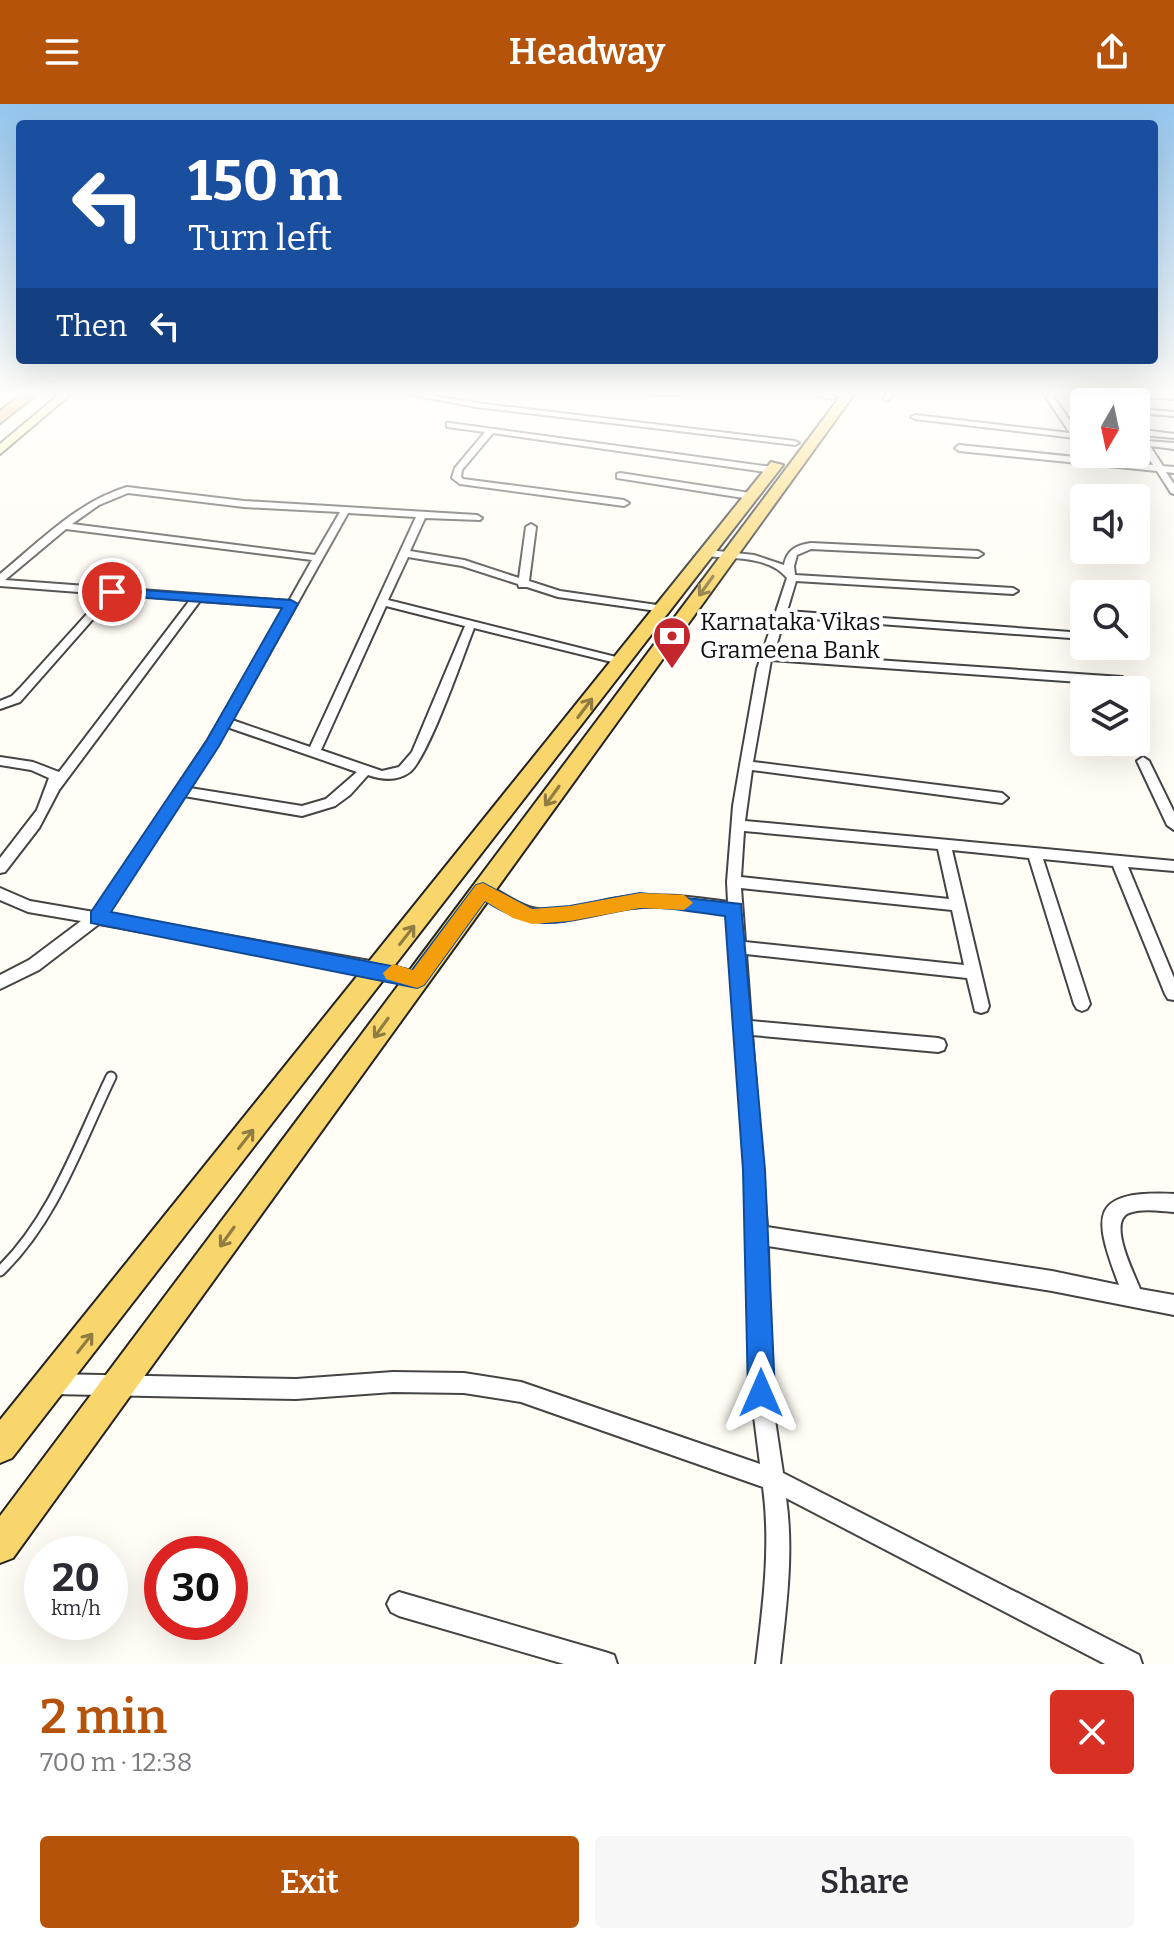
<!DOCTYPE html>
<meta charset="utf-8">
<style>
:root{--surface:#fff;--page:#f7f7f7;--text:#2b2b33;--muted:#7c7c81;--accent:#b45309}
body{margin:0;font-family:Bitter,serif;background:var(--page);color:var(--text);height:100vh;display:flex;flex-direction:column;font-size:30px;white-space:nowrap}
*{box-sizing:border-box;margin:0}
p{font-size:26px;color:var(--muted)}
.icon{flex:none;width:44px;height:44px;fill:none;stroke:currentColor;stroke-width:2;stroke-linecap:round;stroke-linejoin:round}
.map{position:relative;height:1560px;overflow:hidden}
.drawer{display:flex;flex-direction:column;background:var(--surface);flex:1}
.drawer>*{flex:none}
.guide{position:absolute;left:16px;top:16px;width:1142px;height:244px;border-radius:8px;box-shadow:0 8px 32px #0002;background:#1a4fa0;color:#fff;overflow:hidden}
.needle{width:52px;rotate:189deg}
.controls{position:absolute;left:1070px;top:284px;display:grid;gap:16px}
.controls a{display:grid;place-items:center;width:80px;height:80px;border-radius:8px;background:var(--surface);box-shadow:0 8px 32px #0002;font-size:40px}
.speed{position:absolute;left:24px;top:1432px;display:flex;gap:16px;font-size:40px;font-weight:700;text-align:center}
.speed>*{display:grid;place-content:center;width:104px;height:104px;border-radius:50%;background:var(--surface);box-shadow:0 8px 32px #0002;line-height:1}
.speed small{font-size:20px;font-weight:400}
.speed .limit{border:12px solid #d22;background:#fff;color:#111}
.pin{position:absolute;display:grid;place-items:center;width:68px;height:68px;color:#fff;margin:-34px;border:4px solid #fff;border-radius:50%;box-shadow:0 2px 8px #0007}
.me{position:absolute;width:88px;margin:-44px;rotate:0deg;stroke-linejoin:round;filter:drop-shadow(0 0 6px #0008)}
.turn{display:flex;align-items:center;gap:28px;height:168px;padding:0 40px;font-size:36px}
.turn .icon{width:104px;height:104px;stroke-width:2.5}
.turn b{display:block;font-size:56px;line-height:68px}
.then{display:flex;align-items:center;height:76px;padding:0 40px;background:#0003;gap:16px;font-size:30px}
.round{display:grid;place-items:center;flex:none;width:84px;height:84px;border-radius:8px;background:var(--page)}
.headline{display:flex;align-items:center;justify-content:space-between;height:136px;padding:0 40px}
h1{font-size:48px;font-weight:600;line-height:60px;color:var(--accent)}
.cta{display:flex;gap:16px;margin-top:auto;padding:16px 40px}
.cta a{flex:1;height:92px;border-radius:8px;background:var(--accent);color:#fff;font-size:32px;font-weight:600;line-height:92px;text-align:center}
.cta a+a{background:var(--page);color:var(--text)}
header{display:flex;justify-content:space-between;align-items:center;height:104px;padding:0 40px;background:var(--accent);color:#fff;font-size:36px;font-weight:600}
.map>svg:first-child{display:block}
</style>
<header><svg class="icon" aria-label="menu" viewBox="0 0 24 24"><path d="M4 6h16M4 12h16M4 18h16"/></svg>Headway<svg class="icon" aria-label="share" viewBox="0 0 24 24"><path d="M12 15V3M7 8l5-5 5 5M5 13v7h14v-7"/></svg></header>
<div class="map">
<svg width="1174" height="1560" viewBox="0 0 1174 1560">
<rect width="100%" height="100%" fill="#fffdf5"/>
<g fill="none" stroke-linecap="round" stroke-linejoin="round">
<defs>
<path id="lane" d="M0,1167C54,1115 79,1039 111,973"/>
<g id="street">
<polygon points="401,289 416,289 476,299 795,337 799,339 795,341 476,303"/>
<polygon points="648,289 687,289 683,291 652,291"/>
<polygon points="807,289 821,289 836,293 832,295"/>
<polygon points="887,289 895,289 887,297 883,295"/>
<polygon points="1043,289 1051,289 1079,330 1084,331 1084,335 915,315 911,313 915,311 1070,329"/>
<polygon points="1104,289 1174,291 1174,295 1108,291"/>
<polygon points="1136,305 1174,308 1174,312 1136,309"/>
<polygon points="450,319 772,363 776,366 772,369 493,329 462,366 461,373 463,375 624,396 629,399 624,402 460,380 452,374 455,364 485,328 447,323 447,319"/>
<polygon points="1136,325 1174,330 1174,334 1143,331 1147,337 1174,339 1174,345 1150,342 1163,362 1174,363 1174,369 1166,368 1174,380 1174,390 1171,389 1157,367 959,347 955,344 959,341 1153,361 1141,342 1136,339 1138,337"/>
<polygon points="620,369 750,389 754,392 750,395 617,374 617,370"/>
<path d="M127,383L244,397L477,411L482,414L480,416L425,414L410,447L464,456L519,474L526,423L531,420L536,423L529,477L560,487L664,502L669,505L664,508L558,493L527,483H519L518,480L462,462L408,453L388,496L620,554L626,557L620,560L474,524C463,552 429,652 410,668C398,677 382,676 368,671L350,691L335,702L302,712L184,692L108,810L381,859L422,870L425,875L422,880L417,882L381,871L99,820L39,866L0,885V871L29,856L81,817L28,808L0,796V784L30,797L94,808L208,636L285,503L200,497L59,686L39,724L5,768L0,769V754L37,706L49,674L31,666L0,661V653L33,658L59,668L190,496L115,490L20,598L0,605V597L12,592L20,584L105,490L0,482V470C39,438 77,398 127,383ZM128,389L244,403L340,408L315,451L72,420L99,401ZM348,409L416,413L310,643L232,616ZM66,425L312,456L289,497L5,476ZM386,502L465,522L412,648L399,663L382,667L321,646ZM227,623L357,668L326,695L302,702L190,684Z"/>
<path d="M811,439L978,447L983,450L978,453L811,445L797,451L794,462L795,471L1013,484L1018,487L1013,490L796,477L787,507L1084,529V535L785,513L774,549L1122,573L1128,577L1122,581L771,556L753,658L1002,689L1008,694L1002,699L752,666L745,717L1174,757V767L1128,763L1174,874V896L1168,895L1165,890L1113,762L1043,755L1090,900L1087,905L1082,907L1077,905L1074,900L1029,754L952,746L989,902L987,907L981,909L975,907L967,874L746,850L751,917L938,934L944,936L946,941L944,946L938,948L752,931L767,1123L1052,1167L1119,1181C1093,1112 1088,1086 1174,1090V1108C1160,1107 1143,1104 1129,1109C1107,1118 1134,1169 1140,1185L1174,1191V1211L1052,1187L768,1142L771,1289L783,1369L1139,1551L1142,1560H1105L786,1394C794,1449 786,1505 780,1560H756C763,1501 771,1443 763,1383L521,1298L464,1289L393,1288L296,1295L53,1290L46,1287L43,1280L46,1273L53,1270L296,1275L393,1268L464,1269L521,1278L760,1360L751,1289L749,1131L736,928L734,923L736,919L731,848L729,843L731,839L729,810C701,806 672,801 643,803C605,805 566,824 527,815C509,811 494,800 478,790L476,786L478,782L483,780C505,788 520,805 545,806C570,808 594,797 618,794C655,788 691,793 728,798L727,778L733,702L740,661L757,565L787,474C769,452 734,455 708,452L703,449L708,446L754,451L784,461C787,446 796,441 811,439ZM744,727L938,745L949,795L741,773ZM741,784L952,806L964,861L745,838Z"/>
<polygon points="1143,653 1149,657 1174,708 1174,726 1167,721 1137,657"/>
<polygon points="399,1488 605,1548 614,1551 617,1560 564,1560 399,1512 391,1508 387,1500 391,1492"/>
</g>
<polygon id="secondary" points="61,289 72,289 0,350 0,340"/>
<g id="primary">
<polygon points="843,289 855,289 13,1454 0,1459 0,1412"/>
<polygon points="771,358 783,361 12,1354 0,1359 0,1316"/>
</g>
<polygon id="highway" points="23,289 38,289 0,319 0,307"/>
</defs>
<use href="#lane" stroke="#444" stroke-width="13"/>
<use href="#street" stroke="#444" stroke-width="4"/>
<use href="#secondary" stroke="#333" stroke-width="4"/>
<use href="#primary" stroke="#222" stroke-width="4"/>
<use href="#highway" stroke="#222" stroke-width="4"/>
<use href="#lane" stroke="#fff" stroke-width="9"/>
<use href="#street" fill="#fff" fill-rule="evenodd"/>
<use href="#secondary" fill="#fff6b0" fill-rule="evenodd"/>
<use href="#primary" fill="#f9d66b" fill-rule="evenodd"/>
<use href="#highway" fill="#f5a25d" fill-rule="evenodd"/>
</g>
<defs><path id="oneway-shaft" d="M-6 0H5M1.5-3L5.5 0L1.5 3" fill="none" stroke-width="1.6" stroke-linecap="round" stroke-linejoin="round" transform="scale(2)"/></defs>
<g stroke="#917d42">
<use href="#oneway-shaft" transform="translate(706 482) rotate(126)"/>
<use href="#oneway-shaft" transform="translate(585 604) rotate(-53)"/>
<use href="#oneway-shaft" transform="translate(552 692) rotate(126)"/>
<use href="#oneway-shaft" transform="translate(407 831) rotate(-52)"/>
<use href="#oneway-shaft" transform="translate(381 924) rotate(126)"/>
<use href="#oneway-shaft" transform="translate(246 1035) rotate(-52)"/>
<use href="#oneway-shaft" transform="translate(227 1133) rotate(126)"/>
<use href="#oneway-shaft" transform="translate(85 1239) rotate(-52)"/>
</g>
<linearGradient id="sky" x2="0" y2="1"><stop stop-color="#95c6ee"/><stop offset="0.57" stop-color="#fffefa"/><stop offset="1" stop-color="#fffefa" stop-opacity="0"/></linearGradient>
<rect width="1174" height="507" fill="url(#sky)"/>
<path fill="#1a73e8" stroke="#114b97" stroke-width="2" d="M112,484L291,496L298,500L219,642L111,808L412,866L476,781L483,779L532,805L570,802L640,789L741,800L765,1066L775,1289L771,1299L761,1303L752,1299L748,1289L743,1066L725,812C698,809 667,802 639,804C571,809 551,839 485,797L424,881L417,884L91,819V808L207,636L282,504L107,491L106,488Z"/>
<polygon fill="#f59e0b" points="483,779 532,805 570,802 640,789 684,791 693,799 684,806 640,804 570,817 532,820 513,814 485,797 424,881 417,884 386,875 383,869 393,860 413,866 476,781"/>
<defs>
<symbol id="bank-pin" viewBox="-11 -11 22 30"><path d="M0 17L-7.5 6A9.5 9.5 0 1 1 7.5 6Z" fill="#c4262e" stroke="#fff"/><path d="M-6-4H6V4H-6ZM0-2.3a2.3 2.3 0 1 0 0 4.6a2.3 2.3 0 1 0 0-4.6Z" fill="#fff"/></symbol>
</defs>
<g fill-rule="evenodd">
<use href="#bank-pin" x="650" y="510" width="44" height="60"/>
</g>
<g text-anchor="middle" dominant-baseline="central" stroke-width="8" stroke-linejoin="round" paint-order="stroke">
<g font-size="24" fill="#111" stroke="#fff" text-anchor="start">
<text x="700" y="518">Karnataka Vikas<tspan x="700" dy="28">Grameena Bank</tspan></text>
</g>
</g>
</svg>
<div class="controls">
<a><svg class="needle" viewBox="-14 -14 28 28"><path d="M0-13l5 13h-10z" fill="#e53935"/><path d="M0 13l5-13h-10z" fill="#7c7c81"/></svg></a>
<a><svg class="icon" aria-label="sound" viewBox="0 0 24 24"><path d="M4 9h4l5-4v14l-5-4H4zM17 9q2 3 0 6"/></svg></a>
<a><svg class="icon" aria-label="search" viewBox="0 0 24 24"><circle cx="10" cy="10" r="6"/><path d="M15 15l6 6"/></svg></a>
<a><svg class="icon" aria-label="layers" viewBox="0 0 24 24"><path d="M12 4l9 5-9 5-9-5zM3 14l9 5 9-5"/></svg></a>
</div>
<div class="speed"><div>20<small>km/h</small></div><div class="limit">30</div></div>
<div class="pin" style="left:112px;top:488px;background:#d93025"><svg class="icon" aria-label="arrive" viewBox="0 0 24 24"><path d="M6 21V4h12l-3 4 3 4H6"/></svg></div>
<svg class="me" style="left:761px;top:1289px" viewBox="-20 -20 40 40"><path d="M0-17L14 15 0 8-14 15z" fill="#1a73e8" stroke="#fff" stroke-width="4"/></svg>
<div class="guide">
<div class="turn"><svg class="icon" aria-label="left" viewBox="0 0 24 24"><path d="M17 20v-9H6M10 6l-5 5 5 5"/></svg><div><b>150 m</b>Turn left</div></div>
<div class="then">Then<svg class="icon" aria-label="left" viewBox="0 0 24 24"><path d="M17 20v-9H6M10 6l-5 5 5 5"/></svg></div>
</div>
</div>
<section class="drawer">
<div class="headline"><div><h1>2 min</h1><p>700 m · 12:38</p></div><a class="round" style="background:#d93025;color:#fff"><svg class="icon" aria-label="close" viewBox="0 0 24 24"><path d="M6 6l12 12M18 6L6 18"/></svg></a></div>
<div class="cta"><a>Exit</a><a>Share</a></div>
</section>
